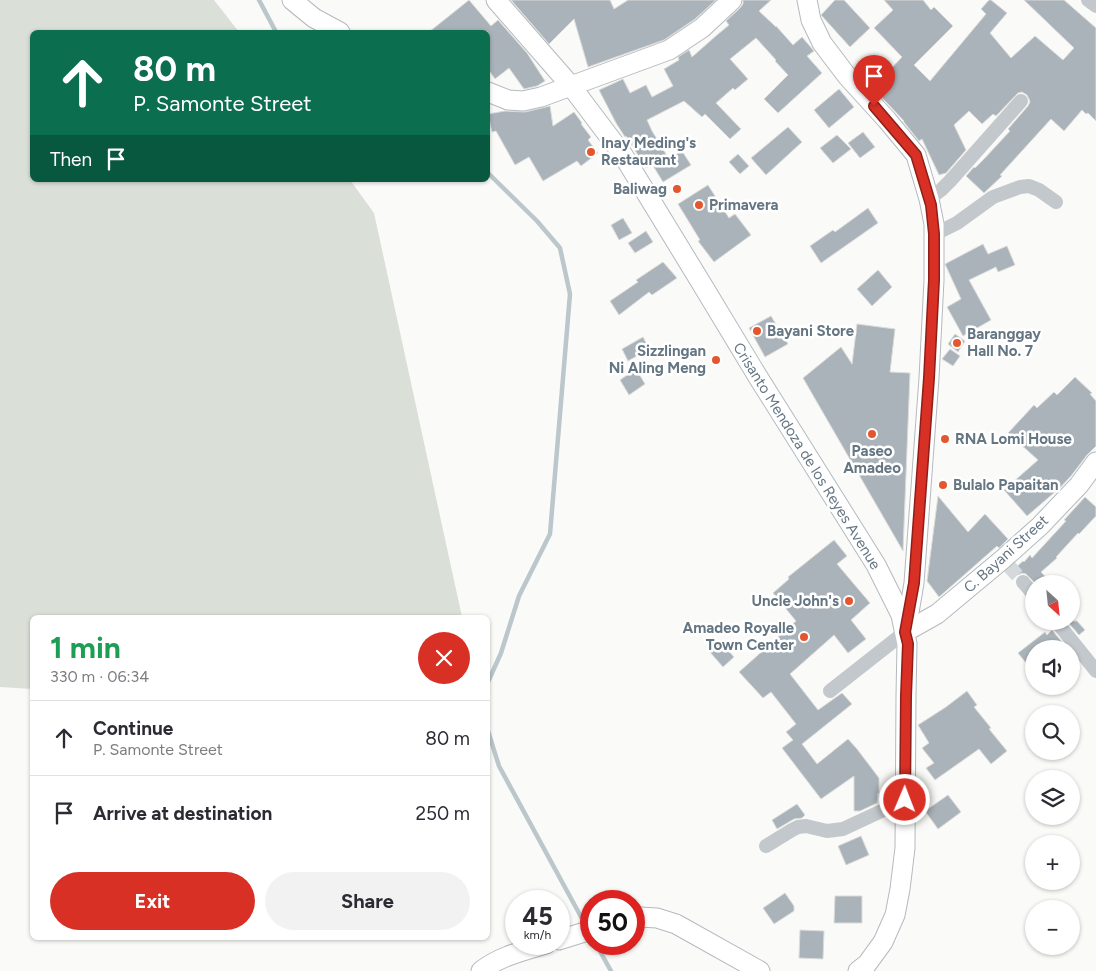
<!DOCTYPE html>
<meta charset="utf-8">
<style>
:root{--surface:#fff;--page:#f2f2f3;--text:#2b2b33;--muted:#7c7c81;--line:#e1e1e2;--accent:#d93025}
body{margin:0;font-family:Figtree,sans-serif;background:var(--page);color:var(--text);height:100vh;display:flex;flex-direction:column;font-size:19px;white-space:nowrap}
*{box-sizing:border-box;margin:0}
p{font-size:16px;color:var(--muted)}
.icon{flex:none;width:28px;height:28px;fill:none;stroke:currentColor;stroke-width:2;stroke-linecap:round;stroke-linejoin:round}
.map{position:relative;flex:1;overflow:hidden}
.drawer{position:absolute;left:30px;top:615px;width:460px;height:325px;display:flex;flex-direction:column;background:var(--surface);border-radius:8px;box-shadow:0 1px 4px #0004}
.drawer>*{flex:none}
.hud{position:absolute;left:30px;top:30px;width:460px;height:152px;border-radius:8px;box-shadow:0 1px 4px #0004;background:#0b6e4f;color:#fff;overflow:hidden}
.needle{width:32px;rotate:153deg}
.tools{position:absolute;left:1025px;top:575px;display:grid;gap:10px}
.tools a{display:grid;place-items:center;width:55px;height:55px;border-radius:50%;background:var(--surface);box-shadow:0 1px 4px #0004;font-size:25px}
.speed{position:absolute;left:505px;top:890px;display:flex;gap:10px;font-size:25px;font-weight:700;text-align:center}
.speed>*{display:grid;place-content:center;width:65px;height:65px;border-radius:50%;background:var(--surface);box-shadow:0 1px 4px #0004;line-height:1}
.speed small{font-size:12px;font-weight:400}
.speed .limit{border:8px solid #d22;background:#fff;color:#111}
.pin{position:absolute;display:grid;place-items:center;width:42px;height:42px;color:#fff;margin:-51px -21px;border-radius:50% 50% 50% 0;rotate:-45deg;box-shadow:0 0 5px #0007}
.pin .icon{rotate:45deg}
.me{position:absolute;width:55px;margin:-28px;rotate:1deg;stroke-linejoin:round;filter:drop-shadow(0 0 4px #0008)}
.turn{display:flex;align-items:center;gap:18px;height:105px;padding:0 20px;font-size:22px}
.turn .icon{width:65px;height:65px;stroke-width:2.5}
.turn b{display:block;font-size:35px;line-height:42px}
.then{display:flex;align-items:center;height:48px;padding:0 20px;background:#0003;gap:10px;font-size:19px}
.round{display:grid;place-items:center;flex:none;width:52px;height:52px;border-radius:26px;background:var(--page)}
.overview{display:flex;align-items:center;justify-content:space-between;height:85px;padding:0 20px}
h1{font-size:30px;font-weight:700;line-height:38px;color:#1e9e55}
.action{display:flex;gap:10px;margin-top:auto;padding:10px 20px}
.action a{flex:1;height:58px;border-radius:30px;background:var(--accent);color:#fff;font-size:20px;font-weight:700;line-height:58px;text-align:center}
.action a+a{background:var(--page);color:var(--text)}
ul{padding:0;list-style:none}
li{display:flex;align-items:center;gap:15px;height:75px;padding:0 20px;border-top:1px solid var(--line)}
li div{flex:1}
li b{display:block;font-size:19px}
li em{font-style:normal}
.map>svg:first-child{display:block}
</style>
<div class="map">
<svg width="1096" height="971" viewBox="0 0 1096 971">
<rect width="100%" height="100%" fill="#fafaf8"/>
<polygon fill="#dadfd7" points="0,0 214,0 239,32 32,32 32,180 350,180 374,213 462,617 32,618 32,689 0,687"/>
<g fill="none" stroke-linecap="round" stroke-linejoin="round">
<g stroke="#bbc7cb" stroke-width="4.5">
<polyline points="259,0 276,32"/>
<polyline points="488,173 537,221 560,248 570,294 550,534 519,596 501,653 488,682"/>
<polyline points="488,731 499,766 586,926"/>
<polyline points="596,944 611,971"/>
</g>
</g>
<g fill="#aab3b9" stroke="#dcdcda">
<polygon points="469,0 491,26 498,20 527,53 545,81 537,86 524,89 509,68 495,79 488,69 488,32 429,32"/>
<polygon points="511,0 610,0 614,9 628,0 716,0 695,19 664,40 588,67 574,19 549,44"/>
<polygon points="743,0 771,0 759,11 776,27 776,26 793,45 802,37 814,51 807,56 822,73 778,113 764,99 788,75 775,61 776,60 756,38 730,59 748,79 735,90 733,88 716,103 741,129 730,139 705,114 702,117 684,101 647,120 652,131 669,159 682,151 691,165 663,182 652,164 646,168 626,136 625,137 616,123 599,90 623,79 630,93 646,85 652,97 673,86 664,69 679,60 678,57 689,50 692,57 717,35 729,25 726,21 740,8 743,4"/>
<polygon points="835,0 844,0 870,28 850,47 821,15"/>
<polygon points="884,0 923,0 931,10 934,7 953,26 914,65 930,81 986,14 981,9 989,0 991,0 1007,13 990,33 1011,58 1035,36 1063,60 1074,48 1024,0 1064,0 1096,28 1096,121 1088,113 1086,114 1082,110 1064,131 1051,119 1000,175 1002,176 984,193 966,176 974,167 975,168 984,159 1010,131 1008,129 1028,106 1030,102 1029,99 1027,95 1022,92 1018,93 996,116 993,114 982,124 969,111 954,125 966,150 946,173 939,175 922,139 919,141 903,121 904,121 873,88 902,57 874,28 893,10"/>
<polygon points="839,89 854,107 829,128 814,110"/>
<polygon points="550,106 553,126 574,112 582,123 581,124 591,137 588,140 598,153 581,166 577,161 543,181 529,157 515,165 496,131 492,132 488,114 505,111 525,112"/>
<polygon points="788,127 802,142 766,175 751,158"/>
<polygon points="863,132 875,147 860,158 848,143"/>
<polygon points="837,135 851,149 833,163 820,148"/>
<polygon points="738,154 749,166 740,174 729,162"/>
<polygon points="708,185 729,218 735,214 751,235 714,262 698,241 700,240 678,204"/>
<polygon points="868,208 878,223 821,263 810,246 833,230 835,232"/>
<polygon points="623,218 632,233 619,240 611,225"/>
<polygon points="646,231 653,242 635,253 628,243"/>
<polygon points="983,244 988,254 1007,246 1015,265 998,272 996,267 969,280 991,320 963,336 947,307 961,299 945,264"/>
<polygon points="663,262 677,278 652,295 649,292 619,315 610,301 638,282 636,280"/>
<polygon points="878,270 892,287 872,306 857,289"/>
<polygon points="771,316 788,344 765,357 749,328"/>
<polygon points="857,324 895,329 890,372 910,373 903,551 803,378 841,347 852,364"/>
<polygon points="955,334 965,341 958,352 948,344"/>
<polygon points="643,337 649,349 628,361 622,349"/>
<polygon points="950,349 960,356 953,366 942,359"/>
<polygon points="636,369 645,384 629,395 620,380"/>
<polygon points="1075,377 1092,393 1090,394 1096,401 1096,446 1087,455 1071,476 1056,492 1055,492 1027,516 1004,490 1038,460 1008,433 1034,405 1037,408 1054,392 1057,395"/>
<polygon points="938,496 968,532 985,514 1008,539 999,548 997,546 939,597 927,581"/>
<polygon points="1085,497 1096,507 1096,516 1079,534 1078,533 1056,557 1057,558 1041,572 1052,584 1036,584 1026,574 1022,573 1018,575 1014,569 1023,561 1024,562 1030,555 1032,558 1066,521 1064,520"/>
<polygon points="834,540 847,556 837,564 870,603 851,620 866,639 848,653 834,635 790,674 818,710 842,693 852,704 802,744 817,764 848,739 857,749 879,778 879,793 878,793 877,803 860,811 854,811 854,776 821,799 782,748 793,740 786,732 796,724 771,692 763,698 739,672 796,621 773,593 789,579 788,577"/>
<polygon points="1067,621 1077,621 1085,630 1079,635"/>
<polygon points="1052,630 1062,642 1054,649 1034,649 1034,673 1018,653 1045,632 1047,635"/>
<polygon points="720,641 734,657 723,667 709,651"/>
<polygon points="967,691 977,705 974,707 991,728 989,729 1007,751 991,764 979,749 935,780 926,768 934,763 922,748 929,743 918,725 946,707"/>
<polygon points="948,795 961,812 938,829 925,811"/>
<polygon points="797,804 805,815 802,818 794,819 777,829 772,820"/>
<polygon points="861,836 869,855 846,865 838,846"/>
<polygon points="785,893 794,906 794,911 774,924 763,908"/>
<polygon points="835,896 862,896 862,923 834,923"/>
<polygon points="800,930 824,931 823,959 799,958"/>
</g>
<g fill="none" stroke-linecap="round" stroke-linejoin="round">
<polyline stroke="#d5d9db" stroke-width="14" stroke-dasharray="14 7" stroke-linecap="butt" points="1008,565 1023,582"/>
<defs>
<g id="secondary">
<polyline points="292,0 314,18 340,32"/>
<polyline points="496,0 571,86 623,155 703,286 758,377 876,565 901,615 907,644 906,696 905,848 900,889 895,915 883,942 867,964 858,971"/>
<polyline points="807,0 811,20 822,43 847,76 887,120 916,155 929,199 934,224 934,280 929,378 914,583 906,630"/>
<polyline points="488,92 508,100 523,101 541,97 669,50 702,28 732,0"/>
<polyline points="905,632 937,614 1003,559 1040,526 1079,485 1096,462"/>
<polyline points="634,918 640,917 657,918 676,924 760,971"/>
<polyline points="559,940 591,930"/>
<path d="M481,971C500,956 523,951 546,944"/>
</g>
</defs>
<use href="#secondary" stroke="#b3babf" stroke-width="21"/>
<g stroke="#c3c8cc" stroke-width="14">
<polyline points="1088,0 1096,6"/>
<polyline points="929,199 941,190 950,181 1021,101"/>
<polyline points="935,234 957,223 993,197 1020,187 1029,186 1039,190 1056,202"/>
<polyline points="1023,582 1034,595"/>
<polyline points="1056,621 1096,671"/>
<polyline points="830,691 905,632"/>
<polyline points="766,846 792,830 798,827 806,826 827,831 843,829 905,800"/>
</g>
<use href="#secondary" stroke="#fff" stroke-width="19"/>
</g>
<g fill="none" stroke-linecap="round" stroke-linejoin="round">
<defs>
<polyline id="route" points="874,106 916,155 931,205 934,234 934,280 929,378 914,583 905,632 908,644 906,696 905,800"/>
</defs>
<use href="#route" stroke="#8d1f18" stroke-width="12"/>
<use href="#route" stroke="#d93025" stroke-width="9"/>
</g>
<g fill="#e4572e" stroke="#fff" stroke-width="2">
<circle cx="591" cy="152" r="5"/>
<circle cx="677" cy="189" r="5"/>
<circle cx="699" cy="205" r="5"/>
<circle cx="757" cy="331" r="5"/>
<circle cx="957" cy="343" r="5"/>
<circle cx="716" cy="360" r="5"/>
<circle cx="872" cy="434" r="5"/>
<circle cx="945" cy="439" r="5"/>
<circle cx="943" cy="485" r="5"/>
<circle cx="849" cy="601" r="5"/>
<circle cx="804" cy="637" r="5"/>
</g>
<g text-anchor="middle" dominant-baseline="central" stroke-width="5" stroke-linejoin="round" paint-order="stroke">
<g font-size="15" font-weight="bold" fill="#657683" stroke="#fff" text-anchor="start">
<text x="601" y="143">Inay Meding's<tspan x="601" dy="17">Restaurant</tspan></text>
<text x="667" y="189" text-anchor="end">Baliwag</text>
<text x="709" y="205">Primavera</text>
<text x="767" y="331">Bayani Store</text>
<text x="967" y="334">Baranggay<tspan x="967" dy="17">Hall No. 7</tspan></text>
<text x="706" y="351" text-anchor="end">Sizzlingan<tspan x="706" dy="17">Ni Aling Meng</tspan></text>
<text x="955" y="439">RNA Lomi House</text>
<text x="872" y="451" text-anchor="middle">Paseo<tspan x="872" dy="17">Amadeo</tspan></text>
<text x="953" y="485">Bulalo Papaitan</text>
<text x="839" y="601" text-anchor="end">Uncle John's</text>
<text x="794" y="628" text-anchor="end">Amadeo Royalle<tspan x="794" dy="17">Town Center</tspan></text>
</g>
<g font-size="15" fill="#657683" stroke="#fff">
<text transform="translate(807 456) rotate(58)">Crisanto Mendoza de los Reyes Avenue</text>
<text transform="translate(1006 554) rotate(-42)">C. Bayani Street</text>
</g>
</g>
</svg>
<div class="tools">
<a><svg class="needle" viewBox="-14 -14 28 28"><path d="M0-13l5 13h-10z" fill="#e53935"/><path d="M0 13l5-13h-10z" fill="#7c7c81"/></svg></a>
<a><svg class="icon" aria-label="sound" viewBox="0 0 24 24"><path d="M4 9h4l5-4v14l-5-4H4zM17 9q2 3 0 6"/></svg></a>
<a><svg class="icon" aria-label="search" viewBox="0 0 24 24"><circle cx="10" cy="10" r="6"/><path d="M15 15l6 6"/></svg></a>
<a><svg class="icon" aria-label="layers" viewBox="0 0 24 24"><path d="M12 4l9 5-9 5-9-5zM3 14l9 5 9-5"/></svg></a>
<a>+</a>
<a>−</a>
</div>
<div class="speed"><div>45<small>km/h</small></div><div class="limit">50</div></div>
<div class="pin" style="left:874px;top:106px;background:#d93025"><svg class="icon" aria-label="arrive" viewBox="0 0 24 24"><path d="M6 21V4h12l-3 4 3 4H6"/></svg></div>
<svg class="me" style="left:905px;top:800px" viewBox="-20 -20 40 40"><circle r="17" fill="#d93025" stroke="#fff" stroke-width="3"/><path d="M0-11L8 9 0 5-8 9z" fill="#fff"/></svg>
<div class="hud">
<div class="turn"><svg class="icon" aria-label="ahead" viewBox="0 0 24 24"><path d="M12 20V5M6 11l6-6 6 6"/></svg><div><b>80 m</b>P. Samonte Street</div></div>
<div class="then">Then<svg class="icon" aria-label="arrive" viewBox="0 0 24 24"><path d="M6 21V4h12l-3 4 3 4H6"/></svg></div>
</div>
<section class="drawer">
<div class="overview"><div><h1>1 min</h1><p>330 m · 06:34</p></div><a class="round" style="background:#d93025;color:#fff"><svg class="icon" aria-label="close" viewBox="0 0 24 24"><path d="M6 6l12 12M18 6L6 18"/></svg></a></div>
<ul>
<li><svg class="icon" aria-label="ahead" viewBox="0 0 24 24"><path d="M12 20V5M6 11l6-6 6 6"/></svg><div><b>Continue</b><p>P. Samonte Street</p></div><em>80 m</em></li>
<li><svg class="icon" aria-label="arrive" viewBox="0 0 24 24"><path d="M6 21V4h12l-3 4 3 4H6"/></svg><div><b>Arrive at destination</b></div><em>250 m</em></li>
</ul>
<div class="action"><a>Exit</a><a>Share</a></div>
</section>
</div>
